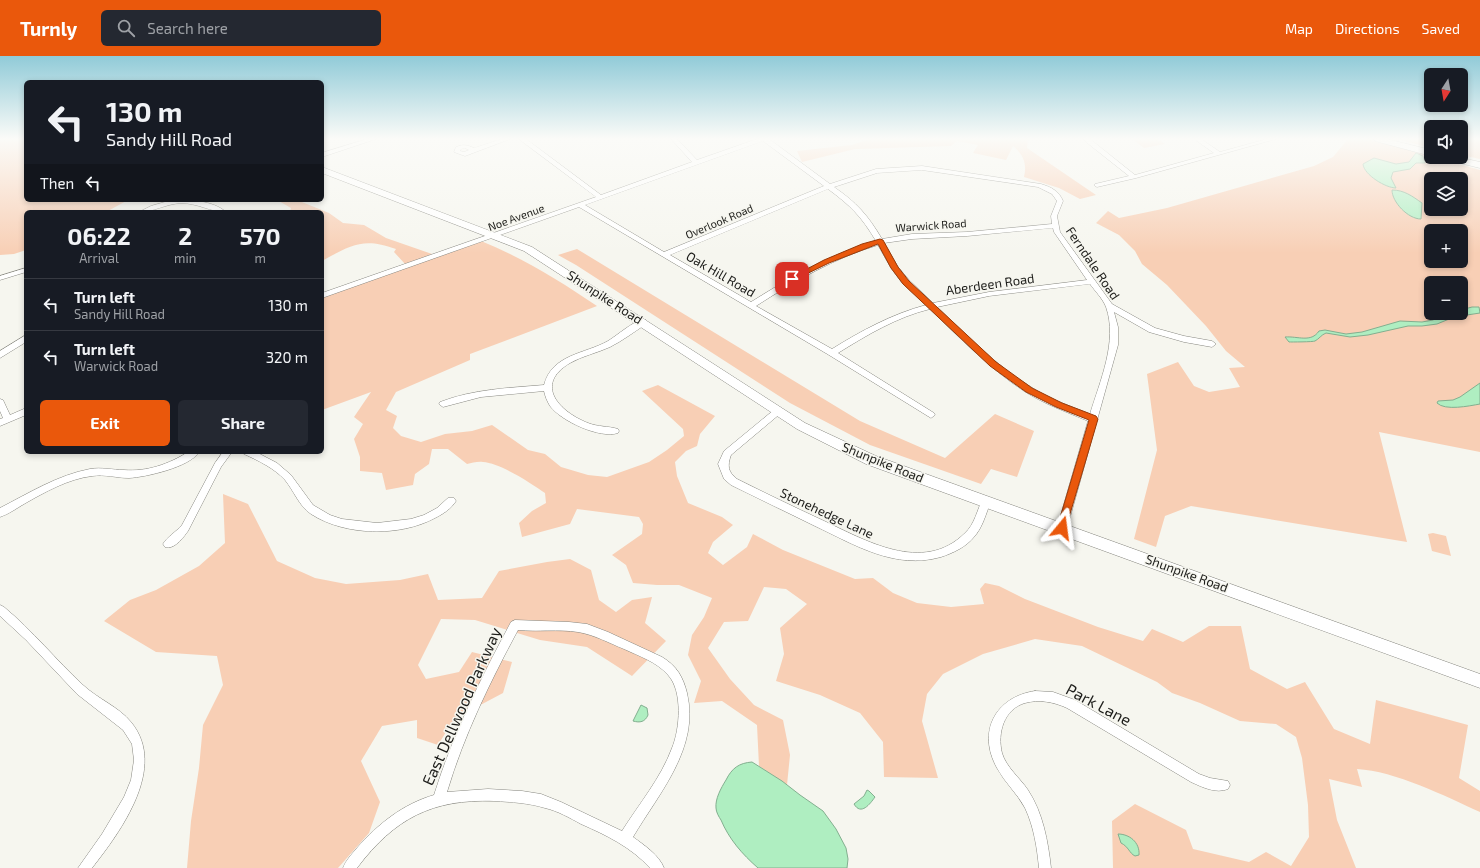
<!DOCTYPE html>
<meta charset="utf-8">
<style>
:root{--surface:#171b24;--page:#242831;--text:#f1f3f6;--muted:#9ea1a6;--line:#363941;--accent:#ea580c}
body{margin:0;font-family:"Exo 2",sans-serif;background:var(--page);color:var(--text);height:100vh;display:flex;flex-direction:column;font-size:15px;white-space:nowrap}
*{box-sizing:border-box;margin:0}
p{font-size:13px;color:var(--muted)}
.icon{flex:none;width:22px;height:22px;fill:none;stroke:currentColor;stroke-width:2;stroke-linecap:round;stroke-linejoin:round}
.map{position:relative;flex:1;overflow:hidden}
.details{position:absolute;left:24px;top:154px;width:300px;height:244px;display:flex;flex-direction:column;background:var(--surface);border-radius:6px;box-shadow:0 2px 6px #0003}
.details>*{flex:none}
.hud{position:absolute;left:24px;top:24px;width:300px;height:122px;border-radius:6px;box-shadow:0 2px 6px #0003;background:#171b24;color:var(--text);overflow:hidden}
.needle{width:26px;rotate:191deg}
.tools{position:absolute;left:1424px;top:12px;display:grid;gap:8px}
.tools a{display:grid;place-items:center;width:44px;height:44px;border-radius:6px;background:var(--surface);box-shadow:0 2px 6px #0003;font-size:20px}
.pin{position:absolute;display:grid;place-items:center;width:34px;height:34px;color:#fff;margin:-17px;border-radius:8px;box-shadow:0 2px 6px #0006}
.me{position:absolute;width:44px;margin:-22px;rotate:16deg;stroke-linejoin:round;filter:drop-shadow(0 0 3px #0008)}
.turn{display:flex;align-items:center;gap:14px;height:84px;padding:0 16px;font-size:18px}
.turn .icon{width:52px;height:52px;stroke-width:2.5}
.turn b{display:block;font-size:28px;line-height:34px}
.then{display:flex;align-items:center;height:38px;padding:0 16px;background:#0003;gap:8px;font-size:15px}
.eta{display:flex;justify-content:space-evenly;align-items:center;height:68px;text-align:center}
.eta b{font-size:24px;font-weight:700;line-height:28px}
.cta{display:flex;gap:8px;margin-top:auto;padding:8px 16px}
.cta a{flex:1;height:46px;border-radius:6px;background:var(--accent);color:#fff;font-size:16px;font-weight:700;line-height:46px;text-align:center}
.cta a+a{background:var(--page);color:var(--text)}
ul{padding:0;list-style:none}
li{display:flex;align-items:center;gap:12px;height:52px;padding:0 16px;border-top:1px solid var(--line)}
li div{flex:1}
li b{display:block;font-size:15px}
li em{font-style:normal}
header{display:flex;align-items:center;gap:24px;box-sizing:border-box;height:56px;padding:0 20px;background:var(--accent);color:#fff}
header strong{font-size:19px}
nav{display:flex;gap:22px;margin-inline-start:auto;font-size:14px}
.search{width:280px;height:36px;background:var(--page);display:flex;align-items:center;gap:10px;box-sizing:border-box;padding:0 14px;border-radius:6px;color:var(--muted);font-size:15px}
.map>svg:first-child{display:block}
</style>
<header>
<strong>Turnly</strong>
<div class="search"><svg class="icon" aria-label="search" viewBox="0 0 24 24"><circle cx="10" cy="10" r="6"/><path d="M15 15l6 6"/></svg>Search here</div>
<nav><a>Map</a><a>Directions</a><a>Saved</a></nav>
</header>
<div class="map">
<svg width="1480" height="812" viewBox="0 0 1480 812">
<rect width="100%" height="100%" fill="#f6f6ef"/>
<g fill="#f8cfb5" fill-rule="evenodd">
<polygon points="0,83 26,83 26,144 128,144 106,156 26,156 26,194 14,198 0,199"/>
<path d="M869,83H1028L1027,92L1096,139L1080,143L1059,132L1024,121C1027,108 1024,99 1013,90L1006,104L973,97L978,89L957,85L951,90L855,93L802,106L797,95L852,89Z"/>
<polygon points="1132,83 1158,83 1165,88 1144,92"/>
<path d="M1348,83H1369L1480,114V396L1379,376L1407,486L1191,450L1165,460L1156,491L1134,483L1157,394L1147,318L1178,306L1194,330L1209,336L1240,331L1229,312L1245,311L1226,295L1206,270L1167,229L1142,208L1135,195L1119,179L1096,167L1108,155L1119,162L1167,152L1314,110L1333,101ZM1431,123H1461V153H1431ZM1431,175H1461V205H1431ZM1431,227H1461V257H1431Z"/>
<polygon points="1397,83 1431,83 1431,92"/>
<polygon points="1461,83 1480,83 1480,103 1461,99"/>
<path d="M277,144H297L329,157L343,167L364,169L386,182L432,198L406,209L394,196L396,193C363,181 351,189 322,205V156H290L291,152Z"/>
<path d="M481,185C523,202 560,225 597,250L470,298V304L396,336L386,354L397,360L393,372L401,380L421,386L445,378L472,375L492,369L528,394L545,398L561,411L588,419L607,421L649,406L667,394L684,380L683,373L642,335L658,329L715,360L700,378L697,390L686,395L675,406L677,420L688,447L722,461L733,469L713,486L708,497L723,509L747,491L753,478L783,494L855,523L873,522L893,537L917,547L951,551L984,548L980,533L985,527L999,530L1025,543L1098,571L1143,585L1152,573L1183,586L1209,570H1241L1250,613L1287,633L1305,626L1334,673L1370,688L1376,644L1468,669L1459,722L1480,735V756C1445,740 1395,715 1357,713L1362,731L1329,723L1337,764L1356,812H1113L1112,765L1135,748L1186,774L1193,793L1249,806L1266,796L1291,810L1309,781L1308,749L1302,702L1296,681L1276,668L1240,665L1200,647L1172,637L1157,626L1082,590L1035,583L983,598L943,618L927,638L922,665L938,722L884,721L883,686L860,657L820,639L776,625L784,598L780,572L807,548L786,533L764,531L748,565L724,566L708,592L730,623L754,649L783,664L790,699L787,729L759,710L757,669L722,645L694,647L701,625L688,599L692,579L704,561L712,542L679,529H657L633,527L626,509L612,499L642,478L643,468L639,461L577,453L570,468L522,481L519,467L532,455L546,447L545,437C531,427 500,407 483,406C478,405 472,407 467,408L448,393H432L429,408L415,418L413,429L386,434L382,417L360,415V401L354,383L363,368L354,361L371,336L322,354V240Z"/>
<polygon points="577,193 860,365 945,402 995,358 1034,375 1017,421 991,413 981,428 870,389 790,347 576,209 558,199"/>
<polygon points="223,438 248,448 277,505 315,522 346,528 400,524 428,518 438,544 482,542 499,515 547,506 570,503 591,514 599,544 616,556 632,544 652,541 645,567 666,585 632,620 587,591 540,584 475,564 441,563 418,609 426,623 459,616 472,596 512,606 503,637 454,663 438,689 417,682 417,664 382,670 361,705 380,746 369,777 338,812 187,812 191,765 199,712 203,669 223,629 217,600 156,596 104,565 130,544 156,534 199,510 225,487"/>
<polygon points="1433,477 1446,480 1451,500 1432,495 1428,478"/>
</g>
<g fill="#afeec1" stroke="#83af8f">
<path d="M1416,97L1423,100L1425,107H1416L1410,113L1393,116L1391,122L1396,132C1386,132 1364,119 1363,108L1374,102L1396,108L1409,106Z"/>
<path d="M1392,134C1404,134 1412,140 1422,147L1421,163C1408,163 1392,146 1392,134Z"/>
<path d="M1472,251H1479L1480,257L1454,261L1437,268L1422,270H1408L1368,279L1350,281L1326,277C1321,279 1319,283 1315,285C1313,286 1291,286 1289,286L1285,281C1298,280 1311,287 1319,275L1325,274L1346,278L1362,276L1400,265L1422,266L1433,264L1441,259L1450,257H1461V254Z"/>
<path d="M1480,327V348C1469,350 1445,355 1437,347L1438,345L1453,344L1460,341Z"/>
<path d="M641,649L647,652L648,659C645,666 640,667 633,665Z"/>
<path d="M752,706L782,725L800,739L823,755L836,773L846,792L848,803L847,812H758C742,798 729,783 721,764C719,761 716,756 716,752C715,743 721,732 726,724C732,712 739,707 752,706Z"/>
<path d="M867,734L869,735L875,741C870,748 861,760 854,748L864,740Z"/>
<path d="M1118,778C1129,778 1140,786 1139,799L1135,800C1129,797 1129,791 1121,787Z"/>
</g>
<g fill="none" stroke-linecap="round" stroke-linejoin="round">
<defs>
<g id="street">
<polygon points="367,83 376,83 322,101 322,97"/>
<path d="M502,83H510L465,100L454,96L456,91C464,88 467,89 474,92ZM465,92L469,94L464,96L460,95L461,93Z"/>
<path d="M519,83H526L601,139L692,106L671,83H677L697,104L757,83H769L830,128L876,113L922,110L1041,128C1051,131 1059,135 1063,145L1057,160L1060,176L1112,248L1155,272L1184,280L1212,285L1216,288L1212,291L1184,286L1149,276L1114,256L1118,271V289L1067,472L1065,475L1062,476L1059,475L1057,472L1088,365C1067,356 1044,348 1024,335C989,312 960,282 930,253C897,261 867,279 838,297L934,357L935,359L931,362L829,299L579,151L322,242V237L596,141ZM763,85L824,130L664,196L585,149ZM922,114L1038,131L1052,138L1057,145L1051,160L1052,168L967,176L912,178L882,183C867,158 857,147 834,131L877,117ZM828,133C851,150 861,160 876,185C830,198 791,221 751,246L670,199ZM1053,172L1054,176L1087,224L989,236L933,247L909,224L898,211L884,187L912,183L967,180ZM878,189L891,212L903,228L926,249C892,258 861,275 832,293L756,250C795,225 834,202 878,189ZM1090,228C1095,235 1103,243 1106,251C1118,285 1100,325 1090,358C1070,350 1049,343 1031,331C996,310 967,279 937,251L989,240Z"/>
<polygon points="1084,83 1090,83 1135,119 1214,97 1194,83 1201,83 1220,96 1267,83 1276,83 1136,122 1097,131 1095,130 1095,128 1129,120 1086,86"/>
<path d="M172,144C190,144 212,144 226,156C211,156 197,147 181,147C166,148 153,156 139,156L151,150Z"/>
<polygon points="26,212 26,216 0,224 0,220"/>
<path d="M643,263L646,264L647,266L646,268C634,276 622,285 610,291C597,297 582,300 570,307C533,329 560,356 588,367C598,371 608,370 618,373L619,375L618,377C600,383 561,365 550,350C547,345 545,340 544,335L481,341L443,351L439,348L440,346C474,333 509,332 544,329C552,298 585,298 608,285C619,278 631,267 643,263Z"/>
<polygon points="26,279 26,286 0,302 0,295"/>
<polygon points="0,343 3,344 10,359 26,352 26,359 0,370 0,363 3,362 0,355"/>
<path d="M778,352L781,353L782,355L781,357L731,399C727,410 728,416 737,423C765,437 794,451 822,464C865,484 923,519 965,477C975,468 977,454 983,442H989L991,445C986,457 983,471 974,481C966,491 953,497 941,501C895,514 855,489 815,470C787,456 759,443 731,429L724,423L718,408L724,395L775,353Z"/>
<path d="M188,396H199C190,411 146,421 129,422C117,422 105,418 92,420C68,423 45,436 24,448C17,452 9,458 0,461V452C29,437 58,419 90,413C101,411 113,414 124,414C147,416 169,408 188,396Z"/>
<path d="M223,396H232L221,411L188,475C183,482 174,494 165,491L163,488C167,481 176,476 182,469L215,407Z"/>
<path d="M243,396H256L277,407L291,419L313,449L330,459L342,463L377,467L411,463L424,459L437,452L448,442H454L456,445C451,453 443,458 435,462C400,481 345,480 311,458C299,450 294,435 285,424C274,412 259,405 244,398Z"/>
<path d="M0,549L4,551C33,575 56,604 83,629C98,643 119,651 131,666C168,711 121,775 92,812H78L102,778L124,741L131,724L134,704L132,688L123,674L77,638L26,584L0,560Z"/>
<path d="M515,564L569,566L587,568L608,576L662,601C677,610 683,621 687,637C700,692 659,737 633,781C644,789 659,799 664,812H650C631,791 606,779 581,768C570,762 558,755 545,752C529,747 511,746 494,745C432,743 395,762 357,812H343C346,804 352,798 357,792C378,768 403,748 434,739C453,678 481,622 511,566ZM518,574C538,576 558,573 578,576C595,579 609,587 624,593C639,600 657,606 668,619C683,635 680,673 672,692C661,722 639,748 622,775L561,746L541,738L522,735L488,733L447,736C464,679 490,626 518,574Z"/>
<path d="M1035,635L1053,636L1075,644L1199,718L1210,722L1228,725L1230,729L1228,733C1216,738 1202,731 1191,726L1067,652C1054,646 1039,643 1025,647C1004,653 997,677 1002,697C1006,711 1020,722 1028,734C1043,757 1048,785 1051,812H1039C1037,792 1034,771 1025,752C1017,737 1005,727 997,712C977,676 995,641 1035,635Z"/>
</g>
<g id="secondary">
<polygon points="1374,83 1387,83 1431,94 1431,100 1375,85"/>
<polygon points="1442,101 1457,101 1480,106 1480,112 1443,103"/>
<polygon points="322,111 532,191 805,367 876,400 1480,618 1480,632 866,408 797,373 524,195 322,117"/>
</g>
</defs>
<use href="#street" stroke="#878780" stroke-width="1"/>
<use href="#secondary" stroke="#878780" stroke-width="1"/>
<use href="#street" fill="#fff" fill-rule="evenodd"/>
<use href="#secondary" fill="#fff" fill-rule="evenodd"/>
</g>
<linearGradient id="sky" x2="0" y2="1"><stop stop-color="#91cbd8"/><stop offset="0.42" stop-color="#fbfbf8"/><stop offset="1" stop-color="#fbfbf8" stop-opacity="0"/></linearGradient>
<rect width="1480" height="197" fill="url(#sky)"/>
<polygon fill="#ea580c" stroke="#983908" points="880,183 883,184 898,211 909,225 996,306 1032,332 1062,347 1096,360 1098,363 1065,475 1059,475 1057,472 1089,364 1056,351 1026,336 990,310 903,228 891,212 878,188 829,207 794,224 789,224 788,223 824,204 862,188"/>
<g text-anchor="middle" dominant-baseline="central" stroke-width="3" stroke-linejoin="round" paint-order="stroke">
<g font-size="11" fill="#1c1c19" stroke="#f6f6ef">
<text transform="translate(516 161) rotate(-20)">Noe Avenue</text>
<text transform="translate(719 165) rotate(-23)">Overlook Road</text>
<text transform="translate(931 169) rotate(-4)">Warwick Road</text>
</g>
<g font-size="13" fill="#1c1c19" stroke="#f6f6ef">
<text transform="translate(1093 207) rotate(56)">Ferndale Road</text>
<text transform="translate(721 218) rotate(30)">Oak Hill Road</text>
<text transform="translate(990 228) rotate(-8)">Aberdeen Road</text>
<text transform="translate(605 241) rotate(33)">Shunpike Road</text>
<text transform="translate(883 406) rotate(22)">Shunpike Road</text>
<text transform="translate(827 457) rotate(25)">Stonehedge Lane</text>
<text transform="translate(1187 517) rotate(20)">Shunpike Road</text>
</g>
<g font-size="16" fill="#1c1c19" stroke="#f6f6ef">
<text transform="translate(1099 648) rotate(28)">Park Lane</text>
<text transform="translate(461 650) rotate(-66)">East Dellwood Parkway</text>
</g>
</g>
</svg>
<div class="tools">
<a><svg class="needle" viewBox="-14 -14 28 28"><path d="M0-13l5 13h-10z" fill="#e53935"/><path d="M0 13l5-13h-10z" fill="#9ea1a6"/></svg></a>
<a><svg class="icon" aria-label="sound" viewBox="0 0 24 24"><path d="M4 9h4l5-4v14l-5-4H4zM17 9q2 3 0 6"/></svg></a>
<a><svg class="icon" aria-label="layers" viewBox="0 0 24 24"><path d="M12 4l9 5-9 5-9-5zM3 14l9 5 9-5"/></svg></a>
<a>+</a>
<a>−</a>
</div>
<div class="pin" style="left:792px;top:223px;background:#d93025"><svg class="icon" aria-label="arrive" viewBox="0 0 24 24"><path d="M6 21V4h12l-3 4 3 4H6"/></svg></div>
<svg class="me" style="left:1062px;top:472px" viewBox="-20 -20 40 40"><path d="M0-17L14 15 0 8-14 15z" fill="#ea580c" stroke="#fff" stroke-width="4"/></svg>
<div class="hud">
<div class="turn"><svg class="icon" aria-label="left" viewBox="0 0 24 24"><path d="M17 20v-9H6M10 6l-5 5 5 5"/></svg><div><b>130 m</b>Sandy Hill Road</div></div>
<div class="then">Then<svg class="icon" aria-label="left" viewBox="0 0 24 24"><path d="M17 20v-9H6M10 6l-5 5 5 5"/></svg></div>
</div>
<section class="details">
<div class="eta">
<div><b>06:22</b><p>Arrival</p></div>
<div><b>2</b><p>min</p></div>
<div><b>570</b><p>m</p></div>
</div>
<ul>
<li><svg class="icon" aria-label="left" viewBox="0 0 24 24"><path d="M17 20v-9H6M10 6l-5 5 5 5"/></svg><div><b>Turn left</b><p>Sandy Hill Road</p></div><em>130 m</em></li>
<li><svg class="icon" aria-label="left" viewBox="0 0 24 24"><path d="M17 20v-9H6M10 6l-5 5 5 5"/></svg><div><b>Turn left</b><p>Warwick Road</p></div><em>320 m</em></li>
</ul>
<div class="cta"><a>Exit</a><a>Share</a></div>
</section>
</div>
